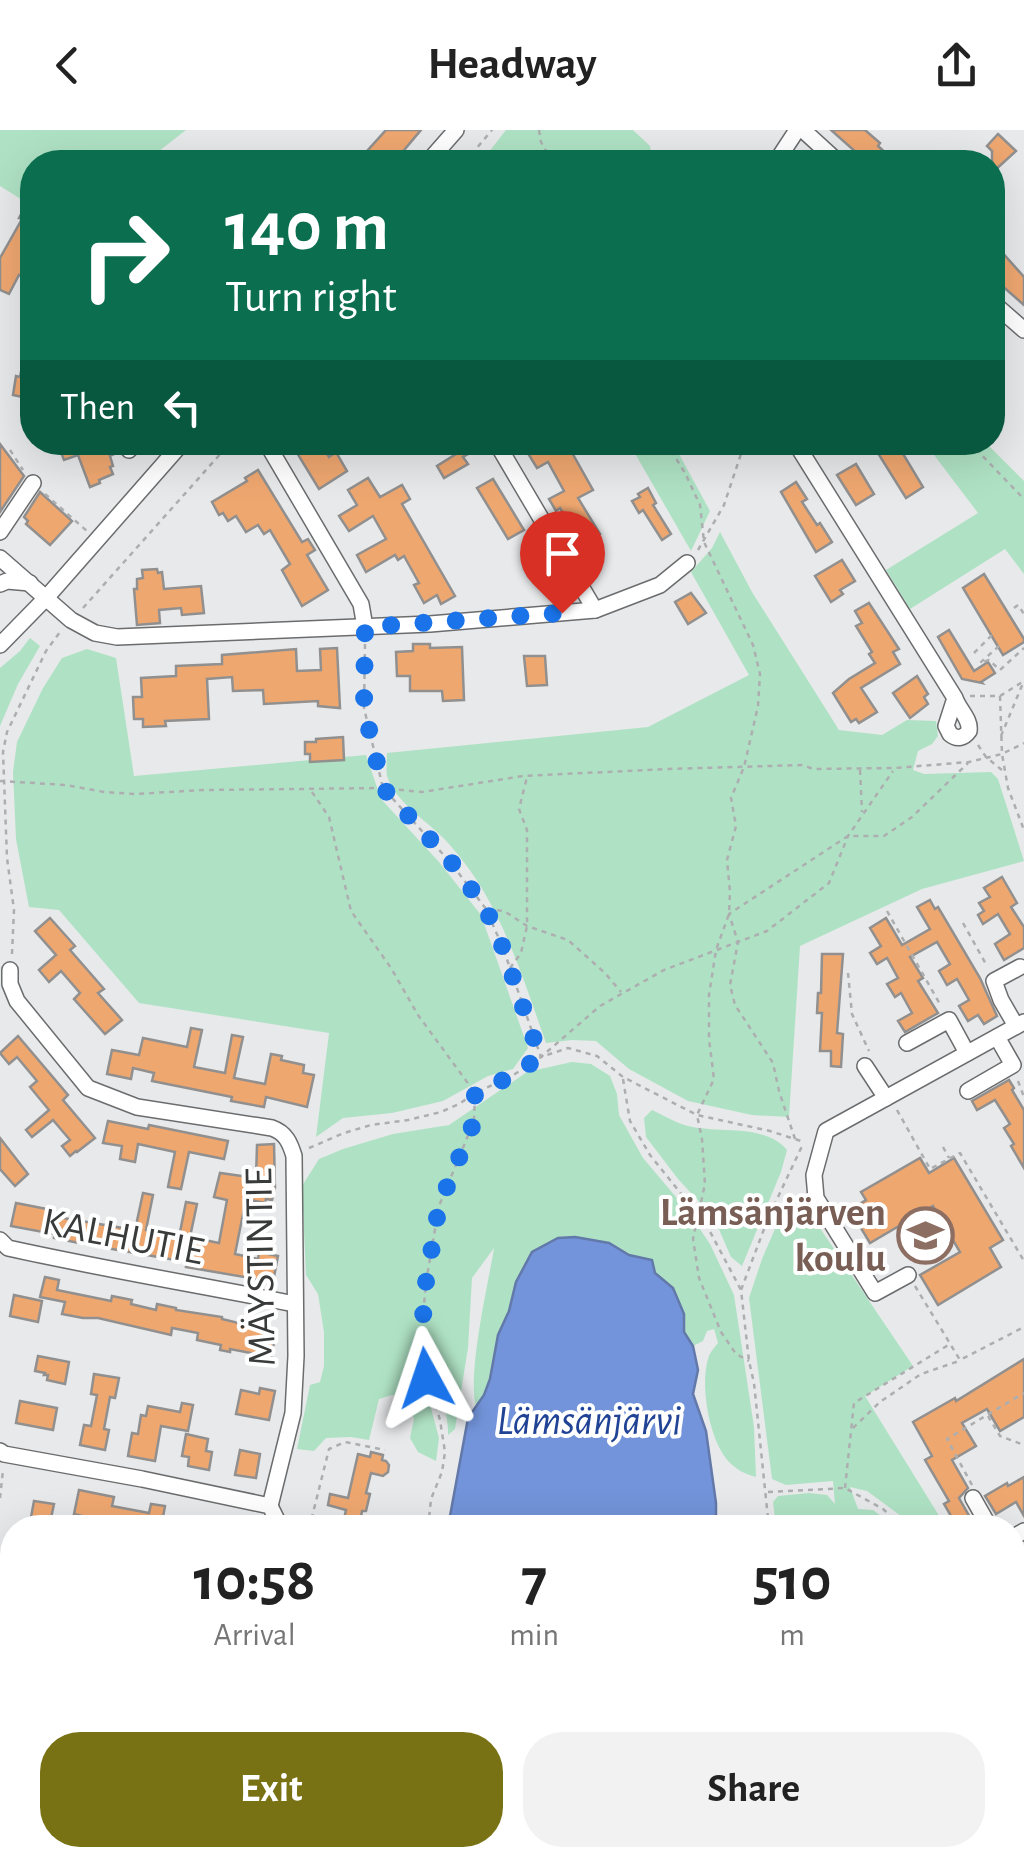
<!DOCTYPE html>
<meta charset="utf-8">
<style>
:root{--surface:#fff;--page:#f2f2f2;--text:#222;--muted:#767676;--accent:#787214}
body{margin:0;font-family:"Alegreya Sans",sans-serif;background:var(--page);color:var(--text);height:100vh;display:flex;flex-direction:column;font-size:38px;white-space:nowrap}
*{box-sizing:border-box;margin:0}
p{font-size:32px;color:var(--muted)}
.icon{flex:none;width:55px;height:55px;fill:none;stroke:currentColor;stroke-width:2;stroke-linecap:round;stroke-linejoin:round}
.map{position:relative;flex:1;overflow:hidden}
.details{position:absolute;left:0px;top:1385px;width:1025px;height:352px;display:flex;flex-direction:column;background:var(--surface);border-radius:40px 40px 0 0;box-shadow:0 10px 40px #0002}
.details>*{flex:none}
.banner{position:absolute;left:20px;top:20px;width:985px;height:305px;border-radius:40px;box-shadow:0 10px 40px #0002;background:#0b6e4f;color:#fff;overflow:hidden}
.pin{position:absolute;display:grid;place-items:center;width:85px;height:85px;color:#fff;margin:-102px -42px;border-radius:50% 50% 50% 0;rotate:-45deg;box-shadow:0 0 10px #0007}
.pin .icon{rotate:45deg}
.me{position:absolute;width:110px;margin:-55px;rotate:355deg;stroke-linejoin:round;filter:drop-shadow(0 0 8px #0008)}
.turn{display:flex;align-items:center;gap:35px;height:210px;padding:0 40px;font-size:45px}
.turn .icon{width:130px;height:130px;stroke-width:2.5}
.turn b{display:block;font-size:70px;line-height:85px}
.then{display:flex;align-items:center;height:95px;padding:0 40px;background:#0003;gap:20px;font-size:38px}
.eta{display:flex;justify-content:space-evenly;align-items:center;height:170px;text-align:center}
.eta b{font-size:60px;font-weight:700;line-height:70px}
.primary-button{display:flex;gap:20px;margin-top:auto;padding:20px 40px}
.primary-button a{flex:1;height:115px;border-radius:40px;background:var(--accent);color:#fff;font-size:40px;font-weight:700;line-height:115px;text-align:center}
.primary-button a+a{background:var(--page);color:var(--text)}
header{display:flex;justify-content:space-between;align-items:center;height:130px;padding:0 40px;background:var(--surface);font-size:45px;font-weight:700}
.map>svg:first-child{display:block}
</style>
<header><svg class="icon" aria-label="back" viewBox="0 0 24 24"><path d="M15 5l-7 7 7 7"/></svg>Headway<svg class="icon" aria-label="share" viewBox="0 0 24 24"><path d="M12 15V3M7 8l5-5 5 5M5 13v7h14v-7"/></svg></header>
<div class="map">
<svg width="1024" height="1736" viewBox="0 0 1024 1736">
<rect width="100%" height="100%" fill="#e8e9eb"/>
<g fill="#afe2c4">
<polygon points="0,0 186,0 145,32 32,32 32,76 0,56"/>
<polygon points="506,0 633,0 650,16 653,32 481,32"/>
<polygon points="629,313 673,313 710,381 691,421"/>
<polygon points="925,313 990,313 990,317 1024,351 1024,444 1005,419 910,479 886,440 978,383"/>
<path d="M720,402L752,462L839,600L882,605L907,590L936,591L938,606L932,614L918,621L913,640L924,644L991,642L998,649L1024,731L922,759L800,816L789,987L752,985L688,971L629,939L596,911L572,910L546,913C521,843 500,770 449,714C431,693 395,673 387,646C386,640 387,630 387,623L648,597L749,545L691,442L712,418Z"/>
<polygon points="30,508 40,516 18,554 0,596 0,538 20,521"/>
<polygon points="87,519 116,528 134,646 366,625 381,669 439,732 481,785 528,918 513,939 488,946 443,971 392,983 343,988 316,1007 329,903 139,873 59,780 29,777 16,709 13,642 17,612 43,558 62,528"/>
<path d="M572,932L591,934L610,946L617,964L619,985L643,1028L687,1080L710,1114L734,1165L754,1297L756,1347C745,1344 737,1340 729,1332C709,1311 699,1253 709,1226C709,1224 717,1214 718,1213L714,1199L707,1201L703,1211L693,1216L684,1202V1184L673,1158L655,1143L652,1130L629,1125L609,1113L558,1108L532,1122L516,1152L509,1181L498,1205L490,1249L484,1265L476,1276C467,1244 488,1155 494,1118L472,1148L468,1218L455,1299L448,1305C449,1285 440,1261 431,1243L424,1252L439,1308L436,1331L418,1322L410,1308L414,1289L407,1269L392,1265L379,1269L369,1310L351,1307L326,1308L314,1321L297,1319L310,1255L320,1252L324,1236V1202L318,1164L306,1145L302,1056L319,1029L343,1019L393,1004L449,995L527,942Z"/>
<path d="M652,980C663,985 676,993 688,996C720,1004 764,993 787,1020L781,1042L742,1136L731,1127L714,1088L678,1049L646,1007L644,988Z"/>
<polygon points="799,1067 913,1236 865,1266 946,1397 916,1397 867,1361 850,1357 858,1379 873,1380 896,1397 776,1397 773,1372 778,1366 809,1363 827,1365 835,1374 833,1351 786,1355 772,1349 749,1168 762,1129 787,1071"/>
<polygon points="0,1557 12,1562 12,1649 0,1644"/>
<polygon points="0,1682 12,1688 12,1725 88,1725 111,1736 0,1736"/>
<polygon points="812,1725 987,1725 994,1736 823,1736"/>
</g>
<polygon fill="#7394da" stroke="#6279aa" stroke-width="2.5" points="575,1107 609,1113 629,1125 652,1130 655,1143 673,1158 684,1184 684,1202 693,1216 698,1240 693,1264 706,1301 716,1373 716,1397 448,1397 468,1288 484,1265 490,1249 498,1205 509,1181 516,1152 532,1122 558,1108"/>
<g fill="#efa770" stroke="#92908f" stroke-width="2.5">
<polygon points="386,0 421,0 394,32 382,32 368,20"/>
<polygon points="831,0 865,0 880,13 878,16 889,26 883,32 867,32"/>
<polygon points="998,4 1016,21 992,43 992,21 987,16"/>
<polygon points="32,70 32,117 25,129 28,131 21,146 19,145 9,164 0,160 0,128 22,89 19,88 25,77 28,78"/>
<polygon points="1000,120 1024,147 1024,175 992,147 992,128"/>
<polygon points="27,211 32,211 32,269 13,265 16,246 20,247"/>
<polygon points="57,312 86,312 89,319 110,312 114,324 110,326 113,336 110,337 113,344 99,350 100,353 90,357 78,325 64,330"/>
<polygon points="315,312 320,312 329,327 336,322 347,341 319,359 297,323"/>
<polygon points="449,312 485,312 485,314 463,327 468,334 444,348 437,336 456,324"/>
<polygon points="540,312 566,312 593,360 578,368 600,404 582,415 560,378 556,381 549,369 564,361 548,332 537,338 529,325 543,317"/>
<polygon points="871,312 896,312 923,357 906,368"/>
<polygon points="0,314 24,346 0,382"/>
<polygon points="856,334 874,364 856,375 837,345"/>
<polygon points="258,340 302,412 308,409 315,420 307,425 328,460 302,476 282,440 290,434 270,400 264,404 258,395 246,402 236,386 228,391 223,383 219,385 212,372 247,351 245,348"/>
<polygon points="368,348 380,367 402,355 410,369 402,374 455,466 441,474 437,465 424,473 414,455 419,453 404,426 398,430 395,425 366,442 357,425 386,409 373,386 349,401 339,386 357,375 348,360"/>
<polygon points="493,349 524,400 508,409 477,358"/>
<polygon points="796,352 807,369 802,372 817,395 820,393 832,412 816,422 781,362"/>
<polygon points="648,358 656,373 653,375 671,404 662,410 643,380 639,383 632,371 640,367 638,364"/>
<polygon points="40,362 72,391 50,415 26,394 28,391 24,387"/>
<polygon points="842,430 855,451 840,460 843,464 831,472 815,446"/>
<polygon points="157,439 158,443 162,442 164,459 201,456 204,483 182,485 181,478 159,480 160,493 137,495 134,459 137,459 137,449 143,448 142,440"/>
<polygon points="984,444 1024,509 1024,512 1003,525 963,458"/>
<polygon points="691,463 706,483 688,494 675,472"/>
<polygon points="869,473 899,519 893,522 900,534 861,558 877,582 859,593 856,589 851,592 833,563 849,549 875,533 869,524 872,522 856,496 862,493 855,481"/>
<polygon points="949,500 974,541 988,532 995,543 981,552 982,553 962,549 938,507"/>
<polygon points="413,514 430,514 430,518 462,517 464,570 443,571 442,561 410,561 410,546 397,546 396,522 413,521"/>
<polygon points="337,518 340,578 318,576 318,571 264,574 263,560 233,561 232,547 207,549 209,589 165,591 166,596 143,597 143,589 134,589 133,567 142,567 141,548 176,546 176,536 222,534 222,525 296,519 297,541 321,540 320,519"/>
<polygon points="524,526 545,526 547,555 527,556"/>
<polygon points="917,546 928,564 924,567 928,574 910,588 893,563"/>
<polygon points="343,607 344,630 310,632 310,624 305,624 305,612 316,612 316,609"/>
<polygon points="1002,747 1017,773 1011,777 1024,797 1024,818 1004,830 995,814 1010,804 998,784 983,794 978,785 984,781 979,773 990,767 984,758"/>
<polygon points="930,770 935,779 938,777 980,848 997,886 984,894 978,885 968,891 959,876 969,870 957,849 947,855 939,841 950,834 937,812 910,827 923,848 918,851 938,883 905,902 898,891 912,883 901,863 895,867 887,854 898,848 887,828 877,834 870,823 881,816 870,798 886,788 902,815 930,799 917,777"/>
<polygon points="50,788 75,816 70,820 104,859 98,863 122,890 105,904 74,869 80,863 61,841 49,852 39,840 56,825 35,801"/>
<polygon points="822,824 843,824 837,903 843,904 841,937 831,936 831,921 820,921 822,883 817,883 818,863 821,863"/>
<polygon points="191,898 202,900 194,937 225,943 232,905 243,907 234,948 265,954 271,924 282,926 281,930 304,935 303,943 314,945 307,977 266,967 264,977 231,971 232,967 152,951 154,943 133,938 131,949 107,944 112,920 139,925 143,908 187,917"/>
<polygon points="18,906 68,965 63,970 95,1008 77,1022 76,1021 70,1026 62,1016 70,1010 53,990 32,1007 26,1000 49,980 30,957 37,951 17,927 9,934 0,923"/>
<polygon points="1009,950 1014,958 1012,960 1024,980 1024,1038 1011,1016 1014,1014 1004,998 1010,994 995,970 977,980 972,971"/>
<polygon points="108,991 148,999 149,995 228,1011 224,1029 189,1022 181,1059 168,1057 175,1022 138,1014 135,1032 120,1029 122,1016 103,1013"/>
<polygon points="0,1008 28,1044 15,1056 0,1039"/>
<polygon points="274,1014 275,1058 272,1070 266,1069 265,1073 246,1069 235,1124 258,1129 259,1122 278,1126 273,1152 186,1137 187,1132 89,1115 54,1108 54,1104 11,1096 16,1073 52,1080 51,1086 135,1100 143,1063 153,1065 146,1100 179,1107 186,1072 197,1074 190,1107 219,1113 227,1070 214,1067 220,1043 256,1048 257,1015"/>
<polygon points="920,1028 929,1043 954,1028 1003,1110 990,1118 1001,1137 938,1175 920,1145 960,1122 933,1076 870,1113 850,1080 866,1070 861,1062"/>
<polygon points="45,1147 59,1150 57,1160 111,1171 112,1166 132,1170 131,1174 156,1180 157,1174 176,1178 176,1180 222,1187 222,1189 276,1202 271,1227 230,1219 230,1222 220,1220 221,1215 197,1210 198,1203 172,1198 171,1205 98,1188 83,1188 62,1184 65,1172 40,1167"/>
<polygon points="14,1165 42,1171 38,1192 10,1186"/>
<polygon points="38,1226 69,1232 65,1254 47,1250 48,1245 44,1245 45,1243 35,1241"/>
<polygon points="1024,1229 1024,1287 1000,1301 987,1279 962,1293 976,1316 952,1330 968,1358 959,1368 976,1398 958,1398 944,1374 949,1371 925,1330 932,1326 913,1292 955,1268 956,1271"/>
<polygon points="94,1244 119,1248 115,1268 110,1267 104,1299 109,1300 105,1320 80,1315 84,1295 91,1296 97,1265 91,1264"/>
<polygon points="260,1258 275,1261 269,1290 236,1284 241,1260 259,1264"/>
<polygon points="20,1271 57,1278 53,1300 16,1293"/>
<polygon points="182,1273 193,1275 188,1301 161,1296 155,1331 128,1326 132,1303 138,1304 141,1285 146,1286 148,1276 180,1282"/>
<polygon points="186,1304 208,1309 206,1321 212,1322 209,1340 188,1336 189,1327 182,1326"/>
<polygon points="240,1320 260,1324 256,1348 235,1345"/>
<polygon points="371,1322 383,1325 382,1330 386,1331 389,1335 388,1342 383,1346 371,1343 366,1363 370,1364 366,1381 362,1381 360,1393 344,1389 346,1380 328,1375 330,1364 348,1368 358,1324 370,1327"/>
<polygon points="1024,1347 1024,1386 1016,1372 996,1384 985,1366 1007,1353 1008,1356"/>
<polygon points="79,1360 114,1367 112,1376 149,1383 151,1374 165,1376 161,1398 84,1398 86,1387 74,1384"/>
<polygon points="34,1371 54,1374 49,1398 29,1398"/>
</g>
<g fill="none" stroke-linecap="round" stroke-linejoin="round">
<defs>
<g id="minor">
<polyline points="803,0 838,32"/>
<polyline points="428,32 456,0"/>
<polyline points="776,32 797,0"/>
<polyline points="992,172 1024,200"/>
<polyline points="266,312 361,474 365,497"/>
<polyline points="496,312 595,480"/>
<path d="M795,312L955,568C959,580 971,589 969,601C964,608 957,610 950,604L946,596L955,568"/>
<polyline points="129,320 135,312"/>
<polyline points="0,402 33,353"/>
<polyline points="0,428 71,490 95,503 117,507 430,494 595,480 660,455 687,433"/>
<polyline points="0,454 7,451 30,453"/>
<polyline points="0,515 46,468 183,312"/>
<path d="M10,840V854L17,871L88,958L137,977L272,998C286,1003 290,1013 294,1026L296,1226L293,1283L270,1376"/>
<polyline points="1016,896 1001,870 994,851 1020,837"/>
<polyline points="907,913 949,890 967,923"/>
<polyline points="865,936 886,968"/>
<polyline points="968,961 1013,935 997,907"/>
<path d="M0,1110L8,1118C103,1139 199,1155 295,1174"/>
<polyline points="908,1145 875,1163 816,1068 814,1045 826,1001 1024,892"/>
<polyline points="0,1321 4,1324 142,1349 270,1376 281,1398"/>
<polyline points="973,1368 990,1398"/>
<polyline points="1012,1408 1024,1401"/>
<polyline points="1012,1586 1024,1581"/>
<polyline points="218,1736 224,1725"/>
</g>
<g id="major">
<polyline points="0,1671 12,1677"/>
<polyline points="117,1725 141,1736"/>
</g>
</defs>
<use href="#minor" stroke="#6b6c6d" stroke-width="18"/>
<use href="#major" stroke="#6b6c6d" stroke-width="22"/>
<g stroke="#adaeb0" stroke-width="2.5" stroke-dasharray="5 5" stroke-linecap="butt">
<polyline points="539,0 541,12 552,32"/>
<polyline points="465,32 492,0"/>
<polyline points="666,312 685,343 700,375 704,412 753,515 760,544 758,576 744,637 731,668 736,696 727,730 730,762 729,784 716,820 709,865 709,909 714,949 697,985 702,1009 705,1054 693,1109 699,1148 721,1202 736,1224 749,1231"/>
<polyline points="969,312 1024,369"/>
<polyline points="10,320 23,340"/>
<polyline points="45,364 88,402"/>
<polyline points="698,420 724,375 745,312"/>
<polyline points="83,478 231,312"/>
<polyline points="1014,478 1018,475 1024,484"/>
<polyline points="365,514 364,578 383,658 451,733 486,779 503,818 541,927 568,918 597,926 623,947 697,985 770,1001 804,1012"/>
<polyline points="999,516 980,533 989,530 1000,540 1024,518"/>
<polyline points="974,523 992,505"/>
<polyline points="970,566 1000,566 1024,551"/>
<polyline points="1000,566 1002,624 1008,658 1024,700"/>
<polyline points="1001,606 1023,553"/>
<polyline points="978,615 986,627 1003,641"/>
<polyline points="860,640 862,682"/>
<polyline points="0,651 66,655 104,662 135,664 203,660 383,658 422,662 523,646 667,639 803,635 813,639 895,638 969,632 1002,624 1024,613"/>
<polyline points="312,662 329,687 351,781 391,838 418,885 475,963 474,991 439,1076 426,1152 420,1222 440,1290 445,1322 442,1342 431,1369 428,1398"/>
<polyline points="487,779 504,781 527,796 568,810 605,843 621,862"/>
<polyline points="887,781 941,876"/>
<polyline points="963,793 987,836"/>
<polyline points="12,824 14,780 7,728 3,622 7,602 46,521 60,502"/>
<polyline points="510,838 521,823 527,796 527,700 519,679 527,647"/>
<polyline points="848,843 852,884 869,921"/>
<polyline points="623,949 630,991 650,1025 707,1096 741,1160"/>
<polyline points="1018,951 1024,967"/>
<polyline points="897,980 930,1039 960,1023 1024,1131"/>
<polyline points="795,1009 779,961 773,933 735,875 730,855 738,812 729,784 848,706 884,706 912,687 968,633"/>
<polyline points="943,1017 949,1028"/>
<polyline points="309,1018 344,1003 371,995 408,990 441,982 459,974 475,963 512,946 541,927 600,876 664,840 767,801 829,753 848,706 893,641"/>
<polyline points="915,1156 960,1230 1024,1197"/>
<polyline points="988,1286 1000,1306 1024,1315"/>
<polyline points="853,1298 880,1272 921,1244 959,1231"/>
<polyline points="972,1355 947,1309 1024,1263"/>
<polyline points="845,1358 854,1273 950,1214"/>
<polyline points="768,1362 845,1358 883,1379 904,1398"/>
<polyline points="0,1368 3,1340"/>
<polyline points="312,1398 310,1395 329,1319 345,1312 385,1320"/>
<polyline points="769,1398 754,1253 749,1231 741,1160 769,1086 803,1014"/>
<polyline points="0,1542 12,1547"/>
<polyline points="399,1725 402,1736"/>
<polyline points="547,1725 586,1736"/>
<polyline points="702,1725 708,1736"/>
<polyline points="807,1725 815,1736"/>
<polyline points="724,1736 731,1725"/>
</g>
<use href="#minor" stroke="#fff" stroke-width="15"/>
<use href="#major" stroke="#fff" stroke-width="20"/>
</g>
<g fill="none" stroke-linecap="round" stroke-linejoin="round">
<polyline stroke="#1a73e8" stroke-width="18" stroke-dasharray="0 32.4" points="426,1248 420,1222 426,1152 439,1076 474,992 475,963 512,946 540,927 503,818 486,779 452,733 383,658 364,578 365,497 562,483"/>
</g>
<defs>
<symbol id="school-ring" viewBox="-11 -11 22 22"><circle r="9.5" fill="#fff" stroke="#8d6e63" stroke-width="1.5"/><path d="M0-5L7-2L0 1L-7-2ZM-4 1L0 2.5L4 1V4Q0 6-4 4Z" fill="#8d6e63"/></symbol>
</defs>
<g fill-rule="evenodd">
<use href="#school-ring" x="894" y="1074" width="63" height="63"/>
</g>
<g text-anchor="middle" dominant-baseline="central" stroke-width="8" stroke-linejoin="round" paint-order="stroke">
<g font-size="40" font-weight="bold" fill="#785e54" stroke="#fff" text-anchor="end">
<text x="886" y="1083">Lämsänjärven<tspan x="886" dy="46">koulu</tspan></text>
</g>
<g font-size="40" fill="#393a3a" stroke="#fff">
<text transform="translate(123 1107) rotate(11)">KALHUTIE</text>
<text transform="translate(261 1137) rotate(-91)">MÄYSTINTIE</text>
</g>
<g font-size="42" font-style="italic" fill="#214395" stroke="#fff">
<text x="589" y="1291">Lämsänjärvi</text>
</g>
</g>
</svg>
<div class="pin" style="left:562px;top:483px;background:#d93025"><svg class="icon" aria-label="arrive" viewBox="0 0 24 24"><path d="M6 21V4h12l-3 4 3 4H6"/></svg></div>
<svg class="me" style="left:426px;top:1248px" viewBox="-20 -20 40 40"><path d="M0-17L14 15 0 8-14 15z" fill="#1a73e8" stroke="#fff" stroke-width="4"/></svg>
<div class="banner">
<div class="turn"><svg class="icon" aria-label="right" viewBox="0 0 24 24"><path d="M7 20v-9h11M14 6l5 5-5 5"/></svg><div><b>140 m</b>Turn right</div></div>
<div class="then">Then<svg class="icon" aria-label="left" viewBox="0 0 24 24"><path d="M17 20v-9H6M10 6l-5 5 5 5"/></svg></div>
</div>
<section class="details">
<div class="eta">
<div><b>10:58</b><p>Arrival</p></div>
<div><b>7</b><p>min</p></div>
<div><b>510</b><p>m</p></div>
</div>
<div class="primary-button"><a>Exit</a><a>Share</a></div>
</section>
</div>
